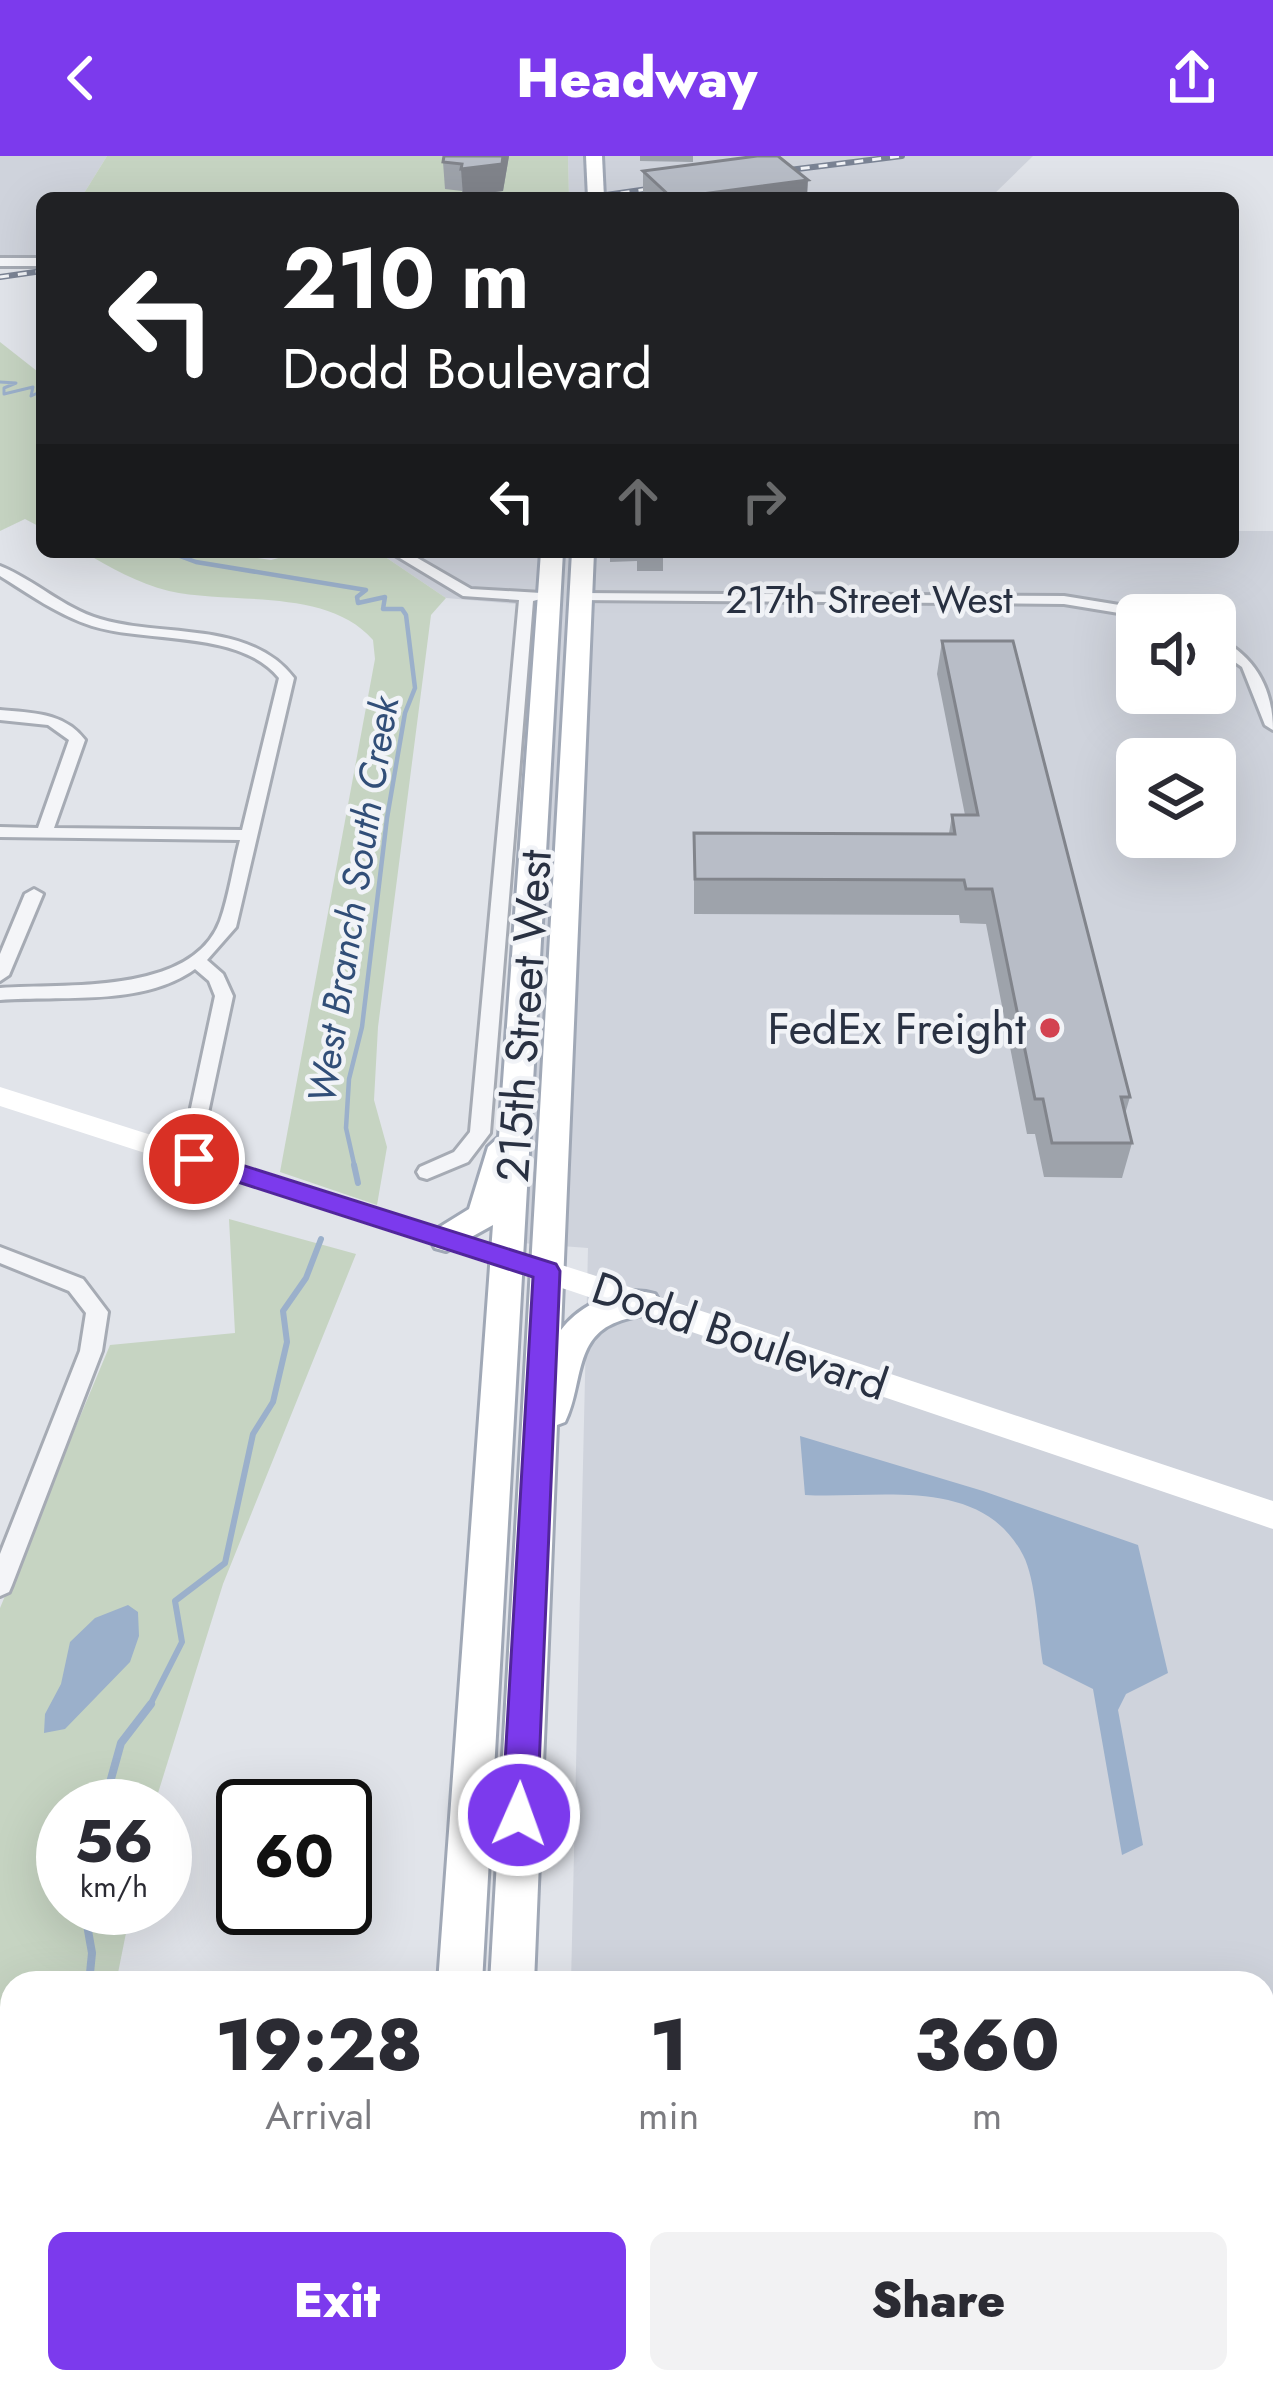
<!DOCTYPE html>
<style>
:root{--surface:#fff;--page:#f2f2f3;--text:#2b2b33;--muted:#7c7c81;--accent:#7c3aed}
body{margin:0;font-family:Jost,sans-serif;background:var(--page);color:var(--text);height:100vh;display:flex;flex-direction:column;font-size:45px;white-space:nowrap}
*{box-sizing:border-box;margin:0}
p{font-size:39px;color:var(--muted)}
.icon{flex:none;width:66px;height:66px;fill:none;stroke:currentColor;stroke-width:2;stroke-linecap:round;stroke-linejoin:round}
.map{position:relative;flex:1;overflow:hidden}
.drawer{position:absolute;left:0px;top:1815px;width:1275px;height:423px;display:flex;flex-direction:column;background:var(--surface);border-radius:36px 36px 0 0;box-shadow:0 12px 48px #0002}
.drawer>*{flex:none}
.top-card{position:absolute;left:36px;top:36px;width:1203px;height:366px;border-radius:18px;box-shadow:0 12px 48px #0002;background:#202124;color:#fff;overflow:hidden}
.tools{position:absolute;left:1116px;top:438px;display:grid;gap:24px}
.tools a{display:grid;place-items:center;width:120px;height:120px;border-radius:18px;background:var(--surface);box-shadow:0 12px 48px #0002;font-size:60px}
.speed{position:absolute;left:36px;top:1623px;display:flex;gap:24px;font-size:60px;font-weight:700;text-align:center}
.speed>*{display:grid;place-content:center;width:156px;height:156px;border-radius:50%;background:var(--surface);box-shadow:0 12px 48px #0002;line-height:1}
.speed small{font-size:30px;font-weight:400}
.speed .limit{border:6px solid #111;border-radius:18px;background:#fff;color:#111}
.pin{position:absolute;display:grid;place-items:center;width:102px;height:102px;color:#fff;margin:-51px;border:6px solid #fff;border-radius:50%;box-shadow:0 3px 12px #0007}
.me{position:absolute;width:132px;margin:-66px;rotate:2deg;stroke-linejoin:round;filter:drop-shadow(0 0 9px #0008)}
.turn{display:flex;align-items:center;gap:42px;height:252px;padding:0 48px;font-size:54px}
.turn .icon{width:156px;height:156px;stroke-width:2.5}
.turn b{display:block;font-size:84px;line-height:102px}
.lanes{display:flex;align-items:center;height:114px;padding:0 48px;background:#0003;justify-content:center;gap:60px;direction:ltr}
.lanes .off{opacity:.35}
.eta{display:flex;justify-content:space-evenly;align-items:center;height:204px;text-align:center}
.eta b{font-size:72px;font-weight:800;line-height:84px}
.primary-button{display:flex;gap:24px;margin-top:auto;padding:24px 48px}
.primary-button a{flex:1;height:138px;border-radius:18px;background:var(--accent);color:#fff;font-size:48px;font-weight:800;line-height:138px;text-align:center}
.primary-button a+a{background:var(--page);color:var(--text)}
header{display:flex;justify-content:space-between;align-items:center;height:156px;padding:0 48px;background:var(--accent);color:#fff;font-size:54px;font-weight:800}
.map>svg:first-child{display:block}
</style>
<header><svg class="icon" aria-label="back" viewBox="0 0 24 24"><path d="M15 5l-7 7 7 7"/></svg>Headway<svg class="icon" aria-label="share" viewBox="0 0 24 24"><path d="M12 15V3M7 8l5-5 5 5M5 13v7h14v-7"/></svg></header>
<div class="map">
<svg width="1273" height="2237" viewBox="0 0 1273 2237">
<rect width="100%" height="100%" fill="#e1e4ea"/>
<g fill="#cfd3dc" fill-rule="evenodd">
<polygon points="0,0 107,0 81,42 42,42 42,104 0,103"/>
<polygon points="568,0 1033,0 990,42 569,42"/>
<path d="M1233,375H1273V2237H562V2226H1263V1827H571L588,1092L494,1085L539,450L446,442L378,396H1233ZM1137,459H1215V537H1137ZM1137,603H1215V681H1137Z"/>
</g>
<g fill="#c6d4c2">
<polygon points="107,0 568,0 569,42 81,42"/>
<polygon points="0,186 42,219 42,372 25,363 0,375"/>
<path d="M84,396H218L271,404L301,396H378L446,442L431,459L378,871L374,944L387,991L377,1049L280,1016L375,503L373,484C327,431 232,449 169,435C137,427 111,412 84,396Z"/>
<polygon points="229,1063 356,1098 223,1428 154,1650 63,1650 63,1752 131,1752 116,1827 12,1827 12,2226 32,2226 30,2237 0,2237 0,1452 110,1189 235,1177"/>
</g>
<g fill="#9bb0cb">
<path d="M800,1280L983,1335L1138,1389L1168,1517L1126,1538L1118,1554L1143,1689L1122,1699L1093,1533L1043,1508C1038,1479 1036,1423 1023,1399C981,1319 880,1343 805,1339Z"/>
<polygon points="128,1449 138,1456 139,1480 130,1506 65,1573 44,1577 45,1558 61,1528 70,1486 95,1462"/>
</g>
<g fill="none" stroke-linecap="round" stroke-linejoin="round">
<polyline stroke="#9bb0cb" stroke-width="3" points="0,226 16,227 4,232 4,238 33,231 31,240 42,235"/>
<polyline stroke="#9bb0cb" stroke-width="4.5" points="169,396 196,406 366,434 357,441 358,447 385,441 383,453 402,453 406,459 415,532 405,557 387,662 362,871 349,923 346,972 355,1012"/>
<g stroke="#9bb0cb" stroke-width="6">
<polyline points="354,1009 358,1027"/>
<polyline points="149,1551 182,1486 175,1445 225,1407 253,1278 273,1246 287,1186 283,1155 306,1122 321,1083"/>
</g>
<g stroke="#9bb0cb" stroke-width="8">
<polyline points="93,1650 109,1630 121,1587 151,1548"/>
<polyline points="63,1695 54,1713 63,1722"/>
<polyline points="84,1752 92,1797 89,1827"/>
<polyline points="0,2175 12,2135"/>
</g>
<defs>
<g id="minor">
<polygon points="390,396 407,396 471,433 541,437 548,441 533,445 490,977 468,1006 427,1023 420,1021 417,1016 420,1011 454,996 470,976 519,444 463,440"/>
<path d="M0,410C35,424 63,452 100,463C163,482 250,464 294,522L236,771L207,804L223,818L233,840L208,957H194L191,952L215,840L209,825L195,813C142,851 62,839 0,844V832C63,827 192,840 220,765C229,740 233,710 240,684L0,681V671L38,672L69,584L48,569L0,564V554C32,557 64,556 85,584L54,672L242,674L279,522C241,474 147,487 92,470C58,459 29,438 0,420Z"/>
<polygon points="581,437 1064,440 1156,455 1163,459 1137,460 1064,448 576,444 576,438"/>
<path d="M1215,481C1254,498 1273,532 1273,574L1265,569L1242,511L1215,492Z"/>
<polygon points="34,733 43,738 9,819 0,825 0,798 25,738"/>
<polygon points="0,1091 83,1123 108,1156 102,1195 12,1429 9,1436 0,1440 0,1398 80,1195 86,1157 69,1135 0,1107"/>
</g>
<rect id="tertiary" x="0" y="102" width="42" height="8"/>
<g id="primary">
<polygon points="586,0 602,0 604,42 588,42"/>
<polygon points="541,396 563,396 482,1827 438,1827 493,1069 446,1095 435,1092 430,1083 435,1074 469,1053 488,991 499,981"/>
<path d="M572,396H594L561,1174C580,1148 623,1128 655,1138L660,1147L655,1156C642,1160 629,1161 617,1166C573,1182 583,1231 565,1266L557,1269L534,1827H490Z"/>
<rect x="410" y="2226" width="50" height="11"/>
<rect x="469" y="2226" width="50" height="11"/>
</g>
</defs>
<use href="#minor" stroke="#a6abb4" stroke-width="6"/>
<use href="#tertiary" stroke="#a6abb4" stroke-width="6"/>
<use href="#primary" stroke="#a0a8b6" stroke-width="6"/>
<use href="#minor" fill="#f4f5f8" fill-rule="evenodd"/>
<use href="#tertiary" fill="#f4f5f8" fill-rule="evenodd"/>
<polygon fill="#fff" fill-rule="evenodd" points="0,931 593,1119 1273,1345 1273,1373 571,1135 0,950"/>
<use href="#primary" fill="#fff" fill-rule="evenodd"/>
<defs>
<g id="rail">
<polyline points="765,17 902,0"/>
<polyline points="585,42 676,29"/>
<polyline points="0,121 42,115"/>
</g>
</defs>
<use href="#rail" stroke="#7a8394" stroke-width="6"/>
<use href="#rail" stroke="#f1f3f7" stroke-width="3" stroke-dasharray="9" stroke-linecap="butt"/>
</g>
<g fill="#9ea3ab">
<polygon points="509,0 503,35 463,40 462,35 445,33 443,6"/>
<polygon points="640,0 693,0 693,6 640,5"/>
<polygon points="643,15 807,42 643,42"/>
<polygon points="610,396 663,396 663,415 637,415 637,405 610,406"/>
<polygon points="942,485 1130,941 1125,958 1132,987 1122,1022 1044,1021 1035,978 1027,978 986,768 960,767 959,759 694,758 694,677 949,677 952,659 965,659 937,518"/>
</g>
<g fill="#81848b">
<polygon points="503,0 509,0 503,35 463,40 461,13"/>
<polygon points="808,24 807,42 672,42"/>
</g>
<g fill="#b8bdc7" stroke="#81848b" stroke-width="3">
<polygon points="444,0 503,0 502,8 461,13 462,8 443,6"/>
<polygon points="757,0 778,0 808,24 672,42 643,15"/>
<polygon points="942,485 1013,485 1130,941 1121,941 1132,987 1052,987 1043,943 1035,943 992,733 966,733 964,724 695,723 694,677 955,678 952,659 978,659"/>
</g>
<polygon fill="#7c3aed" stroke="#51269a" stroke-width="3" points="194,994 556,1108 560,1115 537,1659 531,1671 519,1675 507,1671 502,1659 533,1121 185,1009 181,1003"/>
<circle fill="#d34251" stroke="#f1f3f7" stroke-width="4.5" cx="1050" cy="872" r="12"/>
<g text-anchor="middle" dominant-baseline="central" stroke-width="9" stroke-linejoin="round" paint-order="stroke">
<g font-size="39" fill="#293142" stroke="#f1f3f7">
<text x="869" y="443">217th Street West</text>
</g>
<g font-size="39" font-style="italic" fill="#314e78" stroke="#f1f3f7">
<text transform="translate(353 744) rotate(-81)">West Branch South Creek</text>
</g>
<g font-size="45" fill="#293142" stroke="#f1f3f7">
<text transform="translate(524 860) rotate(-86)">215th Street West</text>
<text transform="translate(740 1180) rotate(19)">Dodd Boulevard</text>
</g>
<g font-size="45" fill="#293142" stroke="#f1f3f7" text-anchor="end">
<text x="1026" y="872">FedEx Freight</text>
</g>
</g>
</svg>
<div class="tools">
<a><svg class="icon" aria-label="sound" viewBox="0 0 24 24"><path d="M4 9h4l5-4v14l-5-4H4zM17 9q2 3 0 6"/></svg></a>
<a><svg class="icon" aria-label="layers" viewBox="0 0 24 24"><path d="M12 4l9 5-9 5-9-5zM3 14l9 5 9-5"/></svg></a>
</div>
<div class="speed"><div>56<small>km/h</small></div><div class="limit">60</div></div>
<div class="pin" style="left:194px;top:1003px;background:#d93025"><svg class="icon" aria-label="arrive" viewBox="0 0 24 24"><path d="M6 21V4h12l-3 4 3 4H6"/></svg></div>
<svg class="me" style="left:519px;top:1659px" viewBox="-20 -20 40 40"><circle r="17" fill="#7c3aed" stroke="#fff" stroke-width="3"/><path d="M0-11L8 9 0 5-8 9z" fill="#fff"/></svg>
<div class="top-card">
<div class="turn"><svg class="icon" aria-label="left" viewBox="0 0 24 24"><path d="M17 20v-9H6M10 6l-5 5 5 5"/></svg><div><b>210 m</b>Dodd Boulevard</div></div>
<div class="lanes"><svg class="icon" aria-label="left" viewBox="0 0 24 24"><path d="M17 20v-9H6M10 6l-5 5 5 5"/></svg><svg class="icon off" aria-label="ahead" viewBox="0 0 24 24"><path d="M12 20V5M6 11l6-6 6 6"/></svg><svg class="icon off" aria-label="right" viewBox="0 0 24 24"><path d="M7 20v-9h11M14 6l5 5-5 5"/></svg></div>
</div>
<section class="drawer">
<div class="eta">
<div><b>19:28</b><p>Arrival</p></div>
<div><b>1</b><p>min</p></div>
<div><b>360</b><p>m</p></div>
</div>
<div class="primary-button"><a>Exit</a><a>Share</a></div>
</section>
</div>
